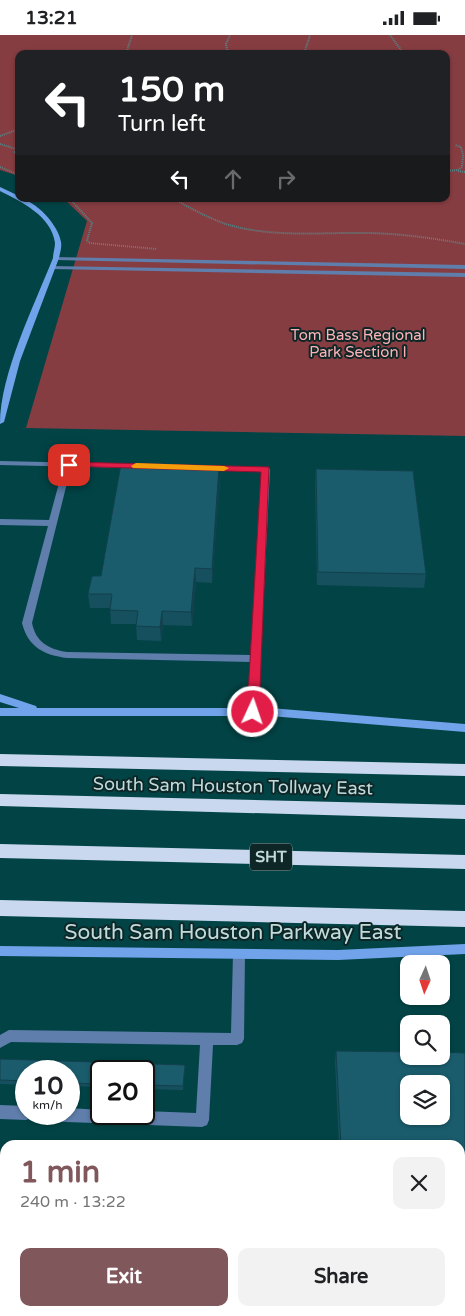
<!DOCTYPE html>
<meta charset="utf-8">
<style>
:root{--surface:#fff;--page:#f2f2f2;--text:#202124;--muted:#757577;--accent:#80585b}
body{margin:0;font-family:"Varela Round",sans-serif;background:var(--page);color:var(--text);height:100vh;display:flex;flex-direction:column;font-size:19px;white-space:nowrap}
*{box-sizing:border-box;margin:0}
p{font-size:16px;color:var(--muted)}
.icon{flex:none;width:28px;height:28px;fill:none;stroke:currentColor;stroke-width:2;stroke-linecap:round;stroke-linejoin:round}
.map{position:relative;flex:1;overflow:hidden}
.sheet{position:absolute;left:0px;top:1105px;width:465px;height:176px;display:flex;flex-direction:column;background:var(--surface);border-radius:15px 15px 0 0;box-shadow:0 1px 4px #0004}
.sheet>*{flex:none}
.guide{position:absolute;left:15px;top:15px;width:435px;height:152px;border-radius:10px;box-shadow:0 1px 4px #0004;background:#202124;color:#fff;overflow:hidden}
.needle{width:32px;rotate:183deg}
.tools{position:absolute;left:400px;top:920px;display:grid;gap:10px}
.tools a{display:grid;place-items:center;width:50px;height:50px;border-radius:10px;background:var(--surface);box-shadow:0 1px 4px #0004;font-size:25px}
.speed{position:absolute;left:15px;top:1025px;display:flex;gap:10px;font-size:25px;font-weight:700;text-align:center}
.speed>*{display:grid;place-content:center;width:65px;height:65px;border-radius:50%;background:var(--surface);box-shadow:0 1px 4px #0004;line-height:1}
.speed small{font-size:12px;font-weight:400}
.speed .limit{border:2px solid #111;border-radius:8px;background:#fff;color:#111}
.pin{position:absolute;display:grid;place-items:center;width:42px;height:42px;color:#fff;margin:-21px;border-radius:10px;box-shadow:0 2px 8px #0006}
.me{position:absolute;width:55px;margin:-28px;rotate:3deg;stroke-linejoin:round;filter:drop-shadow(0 0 4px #0008)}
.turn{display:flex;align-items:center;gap:18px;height:105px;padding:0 20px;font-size:22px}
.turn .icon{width:65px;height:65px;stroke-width:2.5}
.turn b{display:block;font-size:35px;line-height:42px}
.lanes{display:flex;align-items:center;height:48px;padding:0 20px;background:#0003;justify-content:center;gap:25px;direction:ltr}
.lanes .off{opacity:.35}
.round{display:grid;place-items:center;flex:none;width:52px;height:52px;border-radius:10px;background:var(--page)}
.head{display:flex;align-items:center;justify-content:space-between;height:85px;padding:0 20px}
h1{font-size:30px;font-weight:700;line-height:38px;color:var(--accent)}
.cta{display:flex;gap:10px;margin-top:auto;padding:10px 20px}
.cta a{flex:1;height:58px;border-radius:10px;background:var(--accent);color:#fff;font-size:20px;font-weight:700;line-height:58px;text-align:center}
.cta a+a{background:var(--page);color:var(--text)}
.status{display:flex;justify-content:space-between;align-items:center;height:35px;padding:0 25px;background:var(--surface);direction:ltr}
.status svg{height:14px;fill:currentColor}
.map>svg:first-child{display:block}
</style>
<div class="status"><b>13:21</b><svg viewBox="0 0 49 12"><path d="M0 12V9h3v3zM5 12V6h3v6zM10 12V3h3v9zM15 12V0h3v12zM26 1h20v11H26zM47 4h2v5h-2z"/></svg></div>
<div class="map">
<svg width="465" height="1281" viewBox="0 0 465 1281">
<rect width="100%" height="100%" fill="#024446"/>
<polygon fill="#863d42" points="0,0 465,0 465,401 26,393 87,186 64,164 446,164 446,19 19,19 19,141 0,135"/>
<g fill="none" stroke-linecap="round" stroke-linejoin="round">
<g stroke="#558687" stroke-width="2" stroke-dasharray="1 1" stroke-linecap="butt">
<polyline points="390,0 404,19"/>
<polyline points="126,19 132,0"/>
<polyline points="228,19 226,9 230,0"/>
<polyline points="304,19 310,0"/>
<polyline points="446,66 446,68"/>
<polyline points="0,101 19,94"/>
<polyline points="0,109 19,115"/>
<polyline points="19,117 14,117 19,119"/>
<polyline points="0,132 19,140"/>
<polyline points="446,136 458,135 462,132 463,120 461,112 455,110"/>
<polyline points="458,136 465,137"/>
<polyline points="70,164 92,188 87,205 89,208 157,214"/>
<path d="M174,164C192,174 210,184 229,190C275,203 324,197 370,198C402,199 433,203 465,209"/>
</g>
<g fill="#5f7eab" fill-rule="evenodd">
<polygon points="54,222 465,230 465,234 56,225 53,223"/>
<polygon points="50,231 465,238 465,242 52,234 50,233"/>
<polygon points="0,426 133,429 137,431 133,433 0,430"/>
<path d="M205,431L266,432L270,434L258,677L257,680H249L248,677L251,627L67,623C44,620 28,612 22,588L48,491L0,490V484L49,485L59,448L63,445L67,448L32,588C36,607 48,614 67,617L251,620L262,436L208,435L204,433Z"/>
<polygon points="239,914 243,915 245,919 244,1004 242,1008 237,1010 213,1010 209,1085 207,1090 202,1092 40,1086 35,1084 33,1079 69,1079 69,1073 101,1075 101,1079 144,1079 144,1076 196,1078 200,1010 11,1007 0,1013 0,1000 9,995 231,998 233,919 235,915"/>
<polygon points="0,1070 26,1071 26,1079 33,1079 31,1083 26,1085 0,1084"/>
</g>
<g fill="#71a3eb" fill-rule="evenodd">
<path d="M0,152L19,161V164C35,164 59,191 61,207C62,212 60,218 59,223L20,326L4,387L0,389C0,339 34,271 53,223C53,218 55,213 55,208C52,181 20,166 0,156Z"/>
<polygon points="0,659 36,671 37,673 270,673 465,689 465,697 270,681 0,681 0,673 19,673 0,667"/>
<polygon points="465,909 465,919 338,925 0,921 0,911 338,915"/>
</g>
<g fill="#c9d8ee" fill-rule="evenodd">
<polygon points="0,719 465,729 465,741 0,731"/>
<polygon points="0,759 465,770 465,784 0,771"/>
<polygon points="0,809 465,820 465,834 0,823"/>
<polygon points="0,865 465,876 465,892 0,881"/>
</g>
</g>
<g fill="#164f5d">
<polygon points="316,434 426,539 424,553 317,550 315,447"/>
<polygon points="220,445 212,548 196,547 192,591 163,590 161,606 137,605 136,589 111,589 110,573 90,573 88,559 101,541"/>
<polygon points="336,1016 465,1018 465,1157 460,1156 460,1110 339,1110 335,1028"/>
<polygon points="0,1024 185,1030 183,1055 144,1054 144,1036 101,1036 101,1052 69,1051 69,1036 26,1036 26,1050 0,1049"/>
<polygon points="5,1110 5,1184 0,1184 0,1127"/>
</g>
<g fill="#12404c">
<polygon points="219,431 220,445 212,548 212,534"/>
<polygon points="195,533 196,547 192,591 191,577"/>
<polygon points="162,576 163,590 161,606 160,592"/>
</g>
<g fill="#1a5c6c" stroke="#12404c" fill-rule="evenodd">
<polygon points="121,429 219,431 212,534 195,533 191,577 162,576 160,592 136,591 138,576 110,575 112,559 88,559 92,541 101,541"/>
<polygon points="316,434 413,436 426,539 318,537"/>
<path d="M336,1016L409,1017V1021H441V1017L465,1018V1145H460V1110H341ZM409,1049H441V1081H409Z"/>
<polygon points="0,1024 185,1030 183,1051 144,1050 144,1036 101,1036 101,1049 69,1048 69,1036 26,1036 26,1046 0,1045"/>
<polygon points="37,1107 78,1109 78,1110 37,1110"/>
<polygon points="3,1110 5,1110 5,1176 0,1175 0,1127"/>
</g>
<polygon fill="#e11d48" stroke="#92132f" points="69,427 269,432 259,677 257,680 253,682 247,677 261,437 66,431 65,430"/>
<polygon fill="#f59e0b" points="136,428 224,431 229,433 224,436 133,433 131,431"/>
<g text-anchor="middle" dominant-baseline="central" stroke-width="4" stroke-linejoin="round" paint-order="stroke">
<g font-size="15" fill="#fdb3b5" stroke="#0f2627">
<text x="358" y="300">Tom Bass Regional<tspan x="358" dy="17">Park Section I</tspan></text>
</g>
<rect fill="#0f2627" stroke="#8ba5a6" stroke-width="1" x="250" y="808.5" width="42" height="27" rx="4"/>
<g font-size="16" font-weight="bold" fill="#c0dbdc">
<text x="271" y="822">SHT</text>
</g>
<g font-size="18" fill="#c0dbdc" stroke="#0f2627">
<text transform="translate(233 751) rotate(1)">South Sam Houston Tollway East</text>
</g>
<g font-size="21" fill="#c0dbdc" stroke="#0f2627">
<text x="233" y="897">South Sam Houston Parkway East</text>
</g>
</g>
</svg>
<div class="tools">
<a><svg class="needle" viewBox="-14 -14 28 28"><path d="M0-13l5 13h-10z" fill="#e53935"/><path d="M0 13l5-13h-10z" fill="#757577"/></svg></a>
<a><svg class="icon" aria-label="search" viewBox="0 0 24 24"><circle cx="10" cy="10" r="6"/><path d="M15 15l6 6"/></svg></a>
<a><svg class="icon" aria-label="layers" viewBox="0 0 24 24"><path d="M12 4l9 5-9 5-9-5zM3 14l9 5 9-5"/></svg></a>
</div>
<div class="speed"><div>10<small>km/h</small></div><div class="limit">20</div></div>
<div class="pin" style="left:69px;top:430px;background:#d93025"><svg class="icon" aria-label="arrive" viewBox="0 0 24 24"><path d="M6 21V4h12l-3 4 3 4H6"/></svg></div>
<svg class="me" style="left:253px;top:677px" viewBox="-20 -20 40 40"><circle r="17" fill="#e11d48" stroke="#fff" stroke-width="3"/><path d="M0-11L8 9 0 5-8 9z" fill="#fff"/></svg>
<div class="guide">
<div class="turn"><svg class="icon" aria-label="left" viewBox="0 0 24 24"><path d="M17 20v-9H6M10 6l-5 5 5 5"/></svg><div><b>150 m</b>Turn left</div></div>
<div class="lanes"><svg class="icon" aria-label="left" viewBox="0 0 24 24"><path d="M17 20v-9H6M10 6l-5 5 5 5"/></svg><svg class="icon off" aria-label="ahead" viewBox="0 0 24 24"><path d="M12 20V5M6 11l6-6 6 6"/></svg><svg class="icon off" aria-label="right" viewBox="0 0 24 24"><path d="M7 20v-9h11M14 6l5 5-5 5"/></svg></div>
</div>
<section class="sheet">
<div class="head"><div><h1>1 min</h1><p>240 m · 13:22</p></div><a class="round"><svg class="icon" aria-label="close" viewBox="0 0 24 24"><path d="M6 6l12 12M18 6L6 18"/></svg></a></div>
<div class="cta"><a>Exit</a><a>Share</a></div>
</section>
</div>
